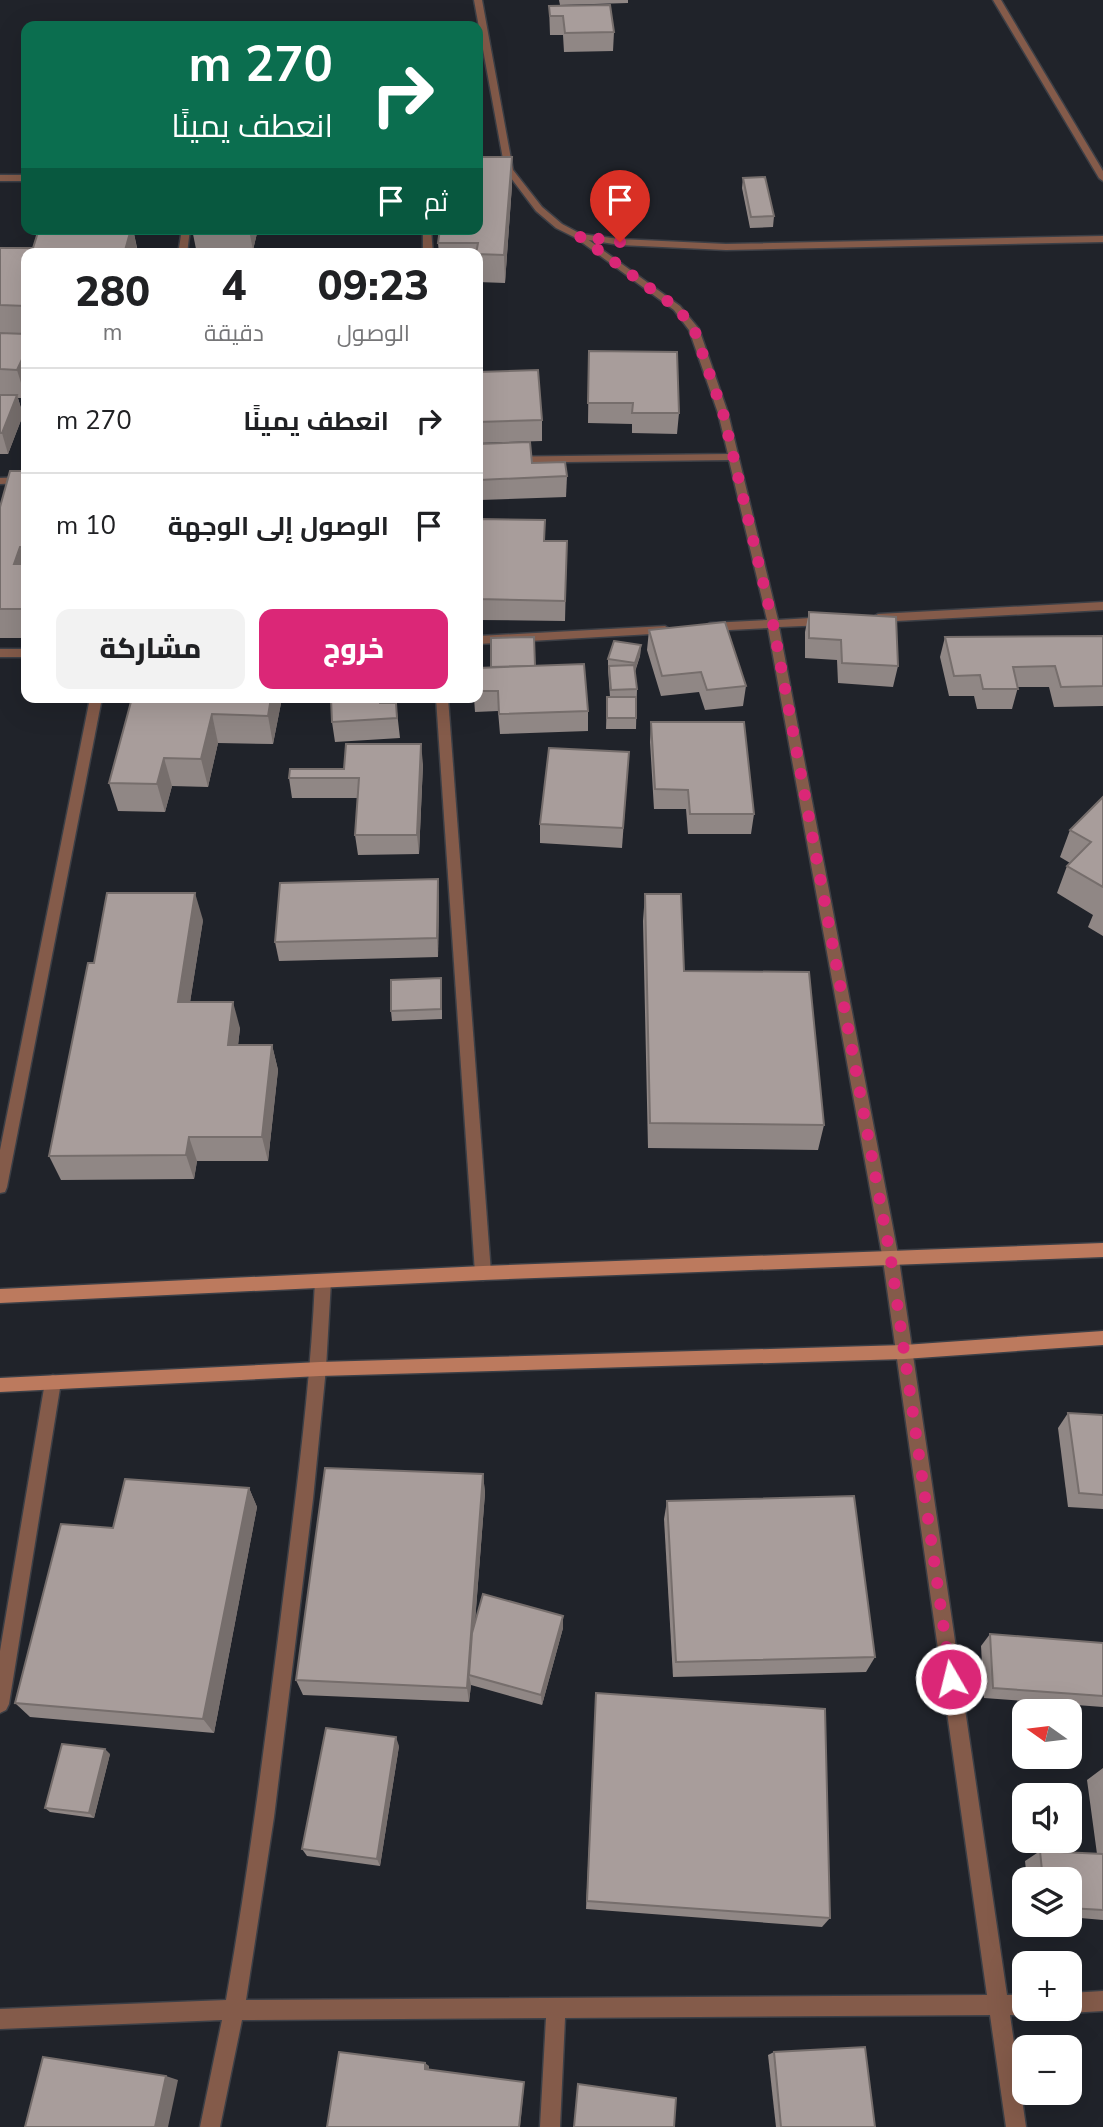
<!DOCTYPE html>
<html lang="ar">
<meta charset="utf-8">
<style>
:root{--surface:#fff;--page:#f2f2f2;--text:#202124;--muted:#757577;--line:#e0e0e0;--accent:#db2777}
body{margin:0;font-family:"Nunito Sans",Cairo,sans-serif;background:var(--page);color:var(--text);direction:rtl;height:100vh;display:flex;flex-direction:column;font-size:26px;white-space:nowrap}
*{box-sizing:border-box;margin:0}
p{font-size:23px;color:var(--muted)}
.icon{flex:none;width:38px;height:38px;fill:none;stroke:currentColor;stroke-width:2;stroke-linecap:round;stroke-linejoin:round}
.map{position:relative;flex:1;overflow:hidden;direction:ltr}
.details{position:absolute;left:21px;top:248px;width:462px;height:455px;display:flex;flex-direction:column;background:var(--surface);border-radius:14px;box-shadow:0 7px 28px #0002;direction:rtl}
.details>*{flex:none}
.hud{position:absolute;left:21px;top:21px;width:462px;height:214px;border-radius:14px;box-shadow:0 7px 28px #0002;direction:rtl;background:#0b6e4f;color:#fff;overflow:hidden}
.needle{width:46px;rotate:284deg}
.controls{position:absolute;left:1012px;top:1699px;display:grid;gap:14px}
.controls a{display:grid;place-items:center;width:70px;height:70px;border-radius:14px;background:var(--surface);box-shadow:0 7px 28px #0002;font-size:35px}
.pin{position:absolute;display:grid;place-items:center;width:60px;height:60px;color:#fff;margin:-72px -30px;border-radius:50% 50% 50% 0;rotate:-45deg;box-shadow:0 0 7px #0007}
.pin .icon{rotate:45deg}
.me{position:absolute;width:77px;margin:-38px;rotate:352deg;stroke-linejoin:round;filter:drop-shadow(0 0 5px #0008)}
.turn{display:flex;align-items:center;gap:24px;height:147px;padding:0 35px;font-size:32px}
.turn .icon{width:91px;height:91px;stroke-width:2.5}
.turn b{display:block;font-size:49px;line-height:60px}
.then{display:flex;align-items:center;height:66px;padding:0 35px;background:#0003;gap:14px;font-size:26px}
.eta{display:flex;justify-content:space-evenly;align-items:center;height:119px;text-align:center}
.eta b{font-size:42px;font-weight:800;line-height:49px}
.action{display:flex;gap:14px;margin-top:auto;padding:14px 35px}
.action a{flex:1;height:80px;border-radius:14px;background:var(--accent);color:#fff;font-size:28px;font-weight:800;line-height:80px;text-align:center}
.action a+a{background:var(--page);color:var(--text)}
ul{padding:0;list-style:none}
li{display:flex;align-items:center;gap:21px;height:105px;padding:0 35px;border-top:2px solid var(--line)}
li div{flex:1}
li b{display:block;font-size:26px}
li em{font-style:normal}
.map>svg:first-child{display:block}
</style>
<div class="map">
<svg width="1103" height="2127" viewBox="0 0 1103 2127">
<rect width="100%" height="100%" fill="#20232a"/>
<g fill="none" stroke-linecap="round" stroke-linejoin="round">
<defs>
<g id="minor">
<polygon points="993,0 1001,0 1103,171 1103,181 1099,178"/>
<rect x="0" y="175" width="26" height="6"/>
<polygon points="182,229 190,229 187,254 178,254"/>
<polygon points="423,229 431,229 433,254 423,254"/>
<path d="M579,233L680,306L699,329L728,413L778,620L826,617L832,621L826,625L779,627L899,1260L1007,1995H1024V2009H1032L1024,2015H1010L1026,2127H1006L990,2015L565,2018L560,2127H540L546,2018L242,2020L220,2127H200L222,2020L0,2029V2009L226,2000C248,1875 264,1749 280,1623C294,1509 310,1396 315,1281L318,1276L323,1274L328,1276L331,1281L326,1368L313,1499L274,1817L246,2000L987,1995L883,1260L768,628L710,631L704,627L710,623L767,620L729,460L478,463V457L728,454L718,413L689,330L674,310L576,238L575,236Z"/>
<polygon points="26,477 26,483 0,484 0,478"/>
<polygon points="1103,602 1103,610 878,622 872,618 878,614"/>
<polygon points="665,626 671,630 669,633 478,644 478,636"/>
<rect x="0" y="649" width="26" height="8"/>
<polygon points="90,698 102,698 7,1187 5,1192 0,1193 0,1150"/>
<polygon points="436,698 448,698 491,1273 488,1278 483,1280 478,1278 475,1273"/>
<polygon points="53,1375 59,1377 61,1382 9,1704 6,1710 0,1713 0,1651 45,1382 47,1377"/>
<polygon points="1103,1991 1103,2011 1069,2013 1062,2010 1069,2009 1069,1993"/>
</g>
<polygon id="tertiary" points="474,0 482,0 513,170 542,207 562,224 581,234 620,239 726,244 1103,236 1103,242 726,250 620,245 576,238 556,228 536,211 505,170"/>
<g id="secondary">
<polygon points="1103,1243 1103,1257 483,1280 0,1303 0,1289 483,1266"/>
<polygon points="1103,1331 1103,1345 904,1359 320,1376 0,1392 0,1378 320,1362 904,1345"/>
</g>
</defs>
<use href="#minor" stroke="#3c3f46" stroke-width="3"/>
<use href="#tertiary" stroke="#3c3f46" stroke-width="3"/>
<use href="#secondary" stroke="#3c3f46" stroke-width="3"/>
<use href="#minor" fill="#845b4a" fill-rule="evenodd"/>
<use href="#tertiary" fill="#845b4a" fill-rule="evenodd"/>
<use href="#secondary" fill="#bc7a5e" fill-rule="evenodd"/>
</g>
<g fill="#908785">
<polygon points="559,0 628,0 628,3 560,5"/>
<polygon points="549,6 614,32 613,51 564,52 563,35 550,35"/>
<polygon points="512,157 512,185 505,283 478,282 478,254 439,254 438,243"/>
<polygon points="743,178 774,216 773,227 750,228 742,188"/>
<polygon points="39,229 133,229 138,252 26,254 26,398 18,398 23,415 8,454 0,454 0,248 33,248"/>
<polygon points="192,229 258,229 253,250 196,249"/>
<polygon points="589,351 679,413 677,434 632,433 632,424 588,423"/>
<polygon points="478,372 542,420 542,441 478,443"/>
<polygon points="532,463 567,476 566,497 480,500 478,464"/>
<polygon points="26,471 26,638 0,638 0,507"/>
<polygon points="478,519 545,541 567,541 565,621 478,620"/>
<polygon points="809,612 898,666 893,687 838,683 837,660 805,658 805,632"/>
<polygon points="649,630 746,686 743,706 705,710 699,692 661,696 647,650"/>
<polygon points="1103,636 1103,706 1054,707 1049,687 1018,687 1012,709 977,709 974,696 949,696 940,657 945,637"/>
<polygon points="641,645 640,656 635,672 637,689 636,729 606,729 607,697 610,697 608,669 608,659"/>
<polygon points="535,666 588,711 588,731 500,734 498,711 475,712 474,698 478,698 478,668"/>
<polygon points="132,698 282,698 273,744 218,743 208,787 172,786 165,812 118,811 109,783"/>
<polygon points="331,698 381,698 381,703 396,703 400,738 335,742 332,722"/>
<polygon points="651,722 754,814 751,834 688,834 686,809 654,809 650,742"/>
<polygon points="629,752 622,848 540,843 540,824"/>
<polygon points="423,764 419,854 358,855 355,835 358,798 292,798 289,778 344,769"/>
<polygon points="1103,797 1103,936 1088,927 1093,915 1057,893 1067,866 1070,863 1060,857 1070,830"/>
<polygon points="438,879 439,899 438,957 279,961 275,942"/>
<polygon points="645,894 684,971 824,1125 818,1150 648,1148 643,921"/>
<polygon points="203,920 190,1002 240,1028 238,1045 272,1045 278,1070 268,1161 197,1161 194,1179 61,1180 49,1156"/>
<polygon points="442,988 442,1019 392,1021 391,1011"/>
<polygon points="1068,1413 1103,1415 1103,1509 1068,1507 1058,1428"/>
<polygon points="483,1474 485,1493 475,1621 563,1628 542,1705 471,1685 469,1702 303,1695 296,1680"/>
<polygon points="249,1488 257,1507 214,1733 30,1717 15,1703 113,1528"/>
<polygon points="667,1501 875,1657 866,1672 673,1677 664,1519"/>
<polygon points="990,1634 1103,1643 1103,1707 984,1698 981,1646"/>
<polygon points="596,1693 830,1918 822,1927 586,1909"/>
<polygon points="399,1746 380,1866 307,1856 302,1849"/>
<polygon points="110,1754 94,1818 50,1812 45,1808"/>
<polygon points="1103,1768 1103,1920 1069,1917 1069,1880 1027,1880 1025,1861 1040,1851 1097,1854 1087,1780"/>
<polygon points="774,2052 875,2127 776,2127 768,2055"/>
</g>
<g fill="#766e6c">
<polygon points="512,157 512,185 505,283 504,255"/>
<polygon points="131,229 133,229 138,254 124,254"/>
<polygon points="258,229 253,250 249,230"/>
<polygon points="26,351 26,399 17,370"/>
<polygon points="17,395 23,415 8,454 2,433"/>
<polygon points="20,547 26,567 14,564"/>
<polygon points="641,645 640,656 634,673 635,663"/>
<polygon points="271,698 282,698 273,744 268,716"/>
<polygon points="212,714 218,743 208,787 201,759"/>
<polygon points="421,744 423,764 419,854 417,835"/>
<polygon points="164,758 172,786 165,812 157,784"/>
<polygon points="438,879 439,899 438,957 437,938"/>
<polygon points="195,893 203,920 186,1028 178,1002"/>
<polygon points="233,1002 240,1028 235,1071 228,1045"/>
<polygon points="272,1045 278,1070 268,1161 262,1137"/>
<polygon points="189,1137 197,1161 194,1179 186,1155"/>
<polygon points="483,1474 485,1493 471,1675 469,1675 471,1685 469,1702 467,1688"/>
<polygon points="249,1488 257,1507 214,1733 203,1719"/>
<polygon points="563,1616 563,1628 542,1705 541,1695"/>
<polygon points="396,1737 399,1746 380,1866 377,1859"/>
<polygon points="105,1749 110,1754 94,1818 89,1813"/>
<polygon points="425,2063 429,2066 429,2073 425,2069"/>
<polygon points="166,2076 178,2080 168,2127 155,2127"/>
<polygon points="524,2082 524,2085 520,2127 519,2127"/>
</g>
<g fill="#a89d9b" stroke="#766e6c" stroke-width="2">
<polygon points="610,5 614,32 565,33 563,16 550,16 549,6"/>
<polygon points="478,157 512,157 504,255 476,254 478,243 438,243 440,229 478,229"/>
<polygon points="765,177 774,216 751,217 743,178"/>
<polygon points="39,229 131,229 124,254 26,254 26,306 0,305 0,248 33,248"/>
<polygon points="0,333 26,334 26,351 17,370 0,369"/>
<polygon points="589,351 677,352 679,413 632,413 633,403 588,403"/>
<polygon points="538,370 542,420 478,422 478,372"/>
<polygon points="0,395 17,395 2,433 0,433"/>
<polygon points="530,442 532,463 565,462 567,476 479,480 478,444"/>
<polygon points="10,471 26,471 26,547 20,547 14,564 26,564 26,609 0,609 0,507"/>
<polygon points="478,519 545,520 544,541 567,541 565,601 478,599"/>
<polygon points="809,612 896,617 898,666 842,663 841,640 809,638"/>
<polygon points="725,622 746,686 707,690 701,672 662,676 649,630"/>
<polygon points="1103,636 1103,686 1061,687 1055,666 1013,667 1018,689 983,689 980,675 954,676 945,637"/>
<polygon points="534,637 535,666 491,667 491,638"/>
<polygon points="614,641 641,645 635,663 608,659"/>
<polygon points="584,664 588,711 499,714 498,691 478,691 478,668"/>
<polygon points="634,665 637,689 611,690 609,666"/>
<rect x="607" y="697" width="29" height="21"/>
<polygon points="132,698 271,698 268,716 212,714 201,759 164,758 157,784 109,783"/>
<polygon points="331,698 379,698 380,703 396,703 397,718 332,722"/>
<polygon points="651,722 744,722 754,814 690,814 688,790 655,789"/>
<polygon points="346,744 421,744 417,835 355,835 359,778 289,778 290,769 344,769"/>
<polygon points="549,748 629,752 623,828 540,824"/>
<polygon points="1103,797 1103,887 1067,866 1091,842 1070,830"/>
<polygon points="438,879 437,938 275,942 280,883"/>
<polygon points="107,893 195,893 178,1002 233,1002 228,1045 272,1045 262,1137 189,1137 186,1155 49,1156 88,963 94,963"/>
<polygon points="645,894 681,894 684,971 809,972 824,1125 650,1123"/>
<polygon points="441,978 441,1009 391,1011 391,980"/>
<polygon points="1068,1413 1103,1415 1103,1495 1079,1493"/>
<polygon points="325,1468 483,1474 467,1688 296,1680"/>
<polygon points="125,1479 249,1488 203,1719 15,1703 61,1524 113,1528"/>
<polygon points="854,1496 875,1657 676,1662 667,1501"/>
<polygon points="483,1594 563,1616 541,1695 469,1675 472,1633"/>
<polygon points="990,1634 1103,1643 1103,1696 993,1688"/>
<polygon points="596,1693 825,1709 830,1918 587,1901"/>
<polygon points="326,1728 396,1737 377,1859 302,1849"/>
<polygon points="62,1744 105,1749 89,1813 45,1808"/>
<polygon points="1040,1851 1103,1854 1103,1910 1069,1908 1069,1880 1043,1880"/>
<polygon points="865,2047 875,2127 781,2127 774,2052"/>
<polygon points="339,2052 425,2063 425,2069 524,2082 519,2127 327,2127"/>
<polygon points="43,2057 166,2076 155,2127 25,2127"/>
<polygon points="578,2084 676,2098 674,2127 574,2127"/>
</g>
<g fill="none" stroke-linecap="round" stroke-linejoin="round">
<polyline stroke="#db2777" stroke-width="12" stroke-dasharray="0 21.6" points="620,242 579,236 677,308 694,329 723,413 773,624 891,1260 951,1679"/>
</g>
</svg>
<div class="controls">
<a><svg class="needle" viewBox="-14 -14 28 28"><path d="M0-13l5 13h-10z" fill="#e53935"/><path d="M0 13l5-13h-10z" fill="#757577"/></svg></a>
<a><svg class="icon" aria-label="sound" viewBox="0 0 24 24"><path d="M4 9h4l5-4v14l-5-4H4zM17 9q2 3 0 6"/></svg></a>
<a><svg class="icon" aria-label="layers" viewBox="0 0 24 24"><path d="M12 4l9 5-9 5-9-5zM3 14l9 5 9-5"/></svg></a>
<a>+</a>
<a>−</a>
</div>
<div class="pin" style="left:620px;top:242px;background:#d93025"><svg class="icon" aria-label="arrive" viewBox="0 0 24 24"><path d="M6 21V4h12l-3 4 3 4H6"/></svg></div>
<svg class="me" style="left:951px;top:1679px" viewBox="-20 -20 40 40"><circle r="17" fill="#db2777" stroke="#fff" stroke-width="3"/><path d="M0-11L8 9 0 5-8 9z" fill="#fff"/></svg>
<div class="hud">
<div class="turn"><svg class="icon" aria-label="right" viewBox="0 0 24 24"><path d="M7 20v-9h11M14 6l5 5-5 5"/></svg><div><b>270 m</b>انعطف يمينًا</div></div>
<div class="then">ثم<svg class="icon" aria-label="arrive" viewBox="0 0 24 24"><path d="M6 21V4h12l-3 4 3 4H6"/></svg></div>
</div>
<section class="details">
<div class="eta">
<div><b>09:23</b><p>الوصول</p></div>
<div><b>4</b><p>دقيقة</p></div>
<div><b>280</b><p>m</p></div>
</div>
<ul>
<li><svg class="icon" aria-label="right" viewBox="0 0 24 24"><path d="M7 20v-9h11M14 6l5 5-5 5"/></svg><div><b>انعطف يمينًا</b></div><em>270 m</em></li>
<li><svg class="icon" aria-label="arrive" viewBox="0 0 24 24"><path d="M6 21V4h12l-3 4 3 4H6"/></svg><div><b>الوصول إلى الوجهة</b></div><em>10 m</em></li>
</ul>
<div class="action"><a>خروج</a><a>مشاركة</a></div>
</section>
</div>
